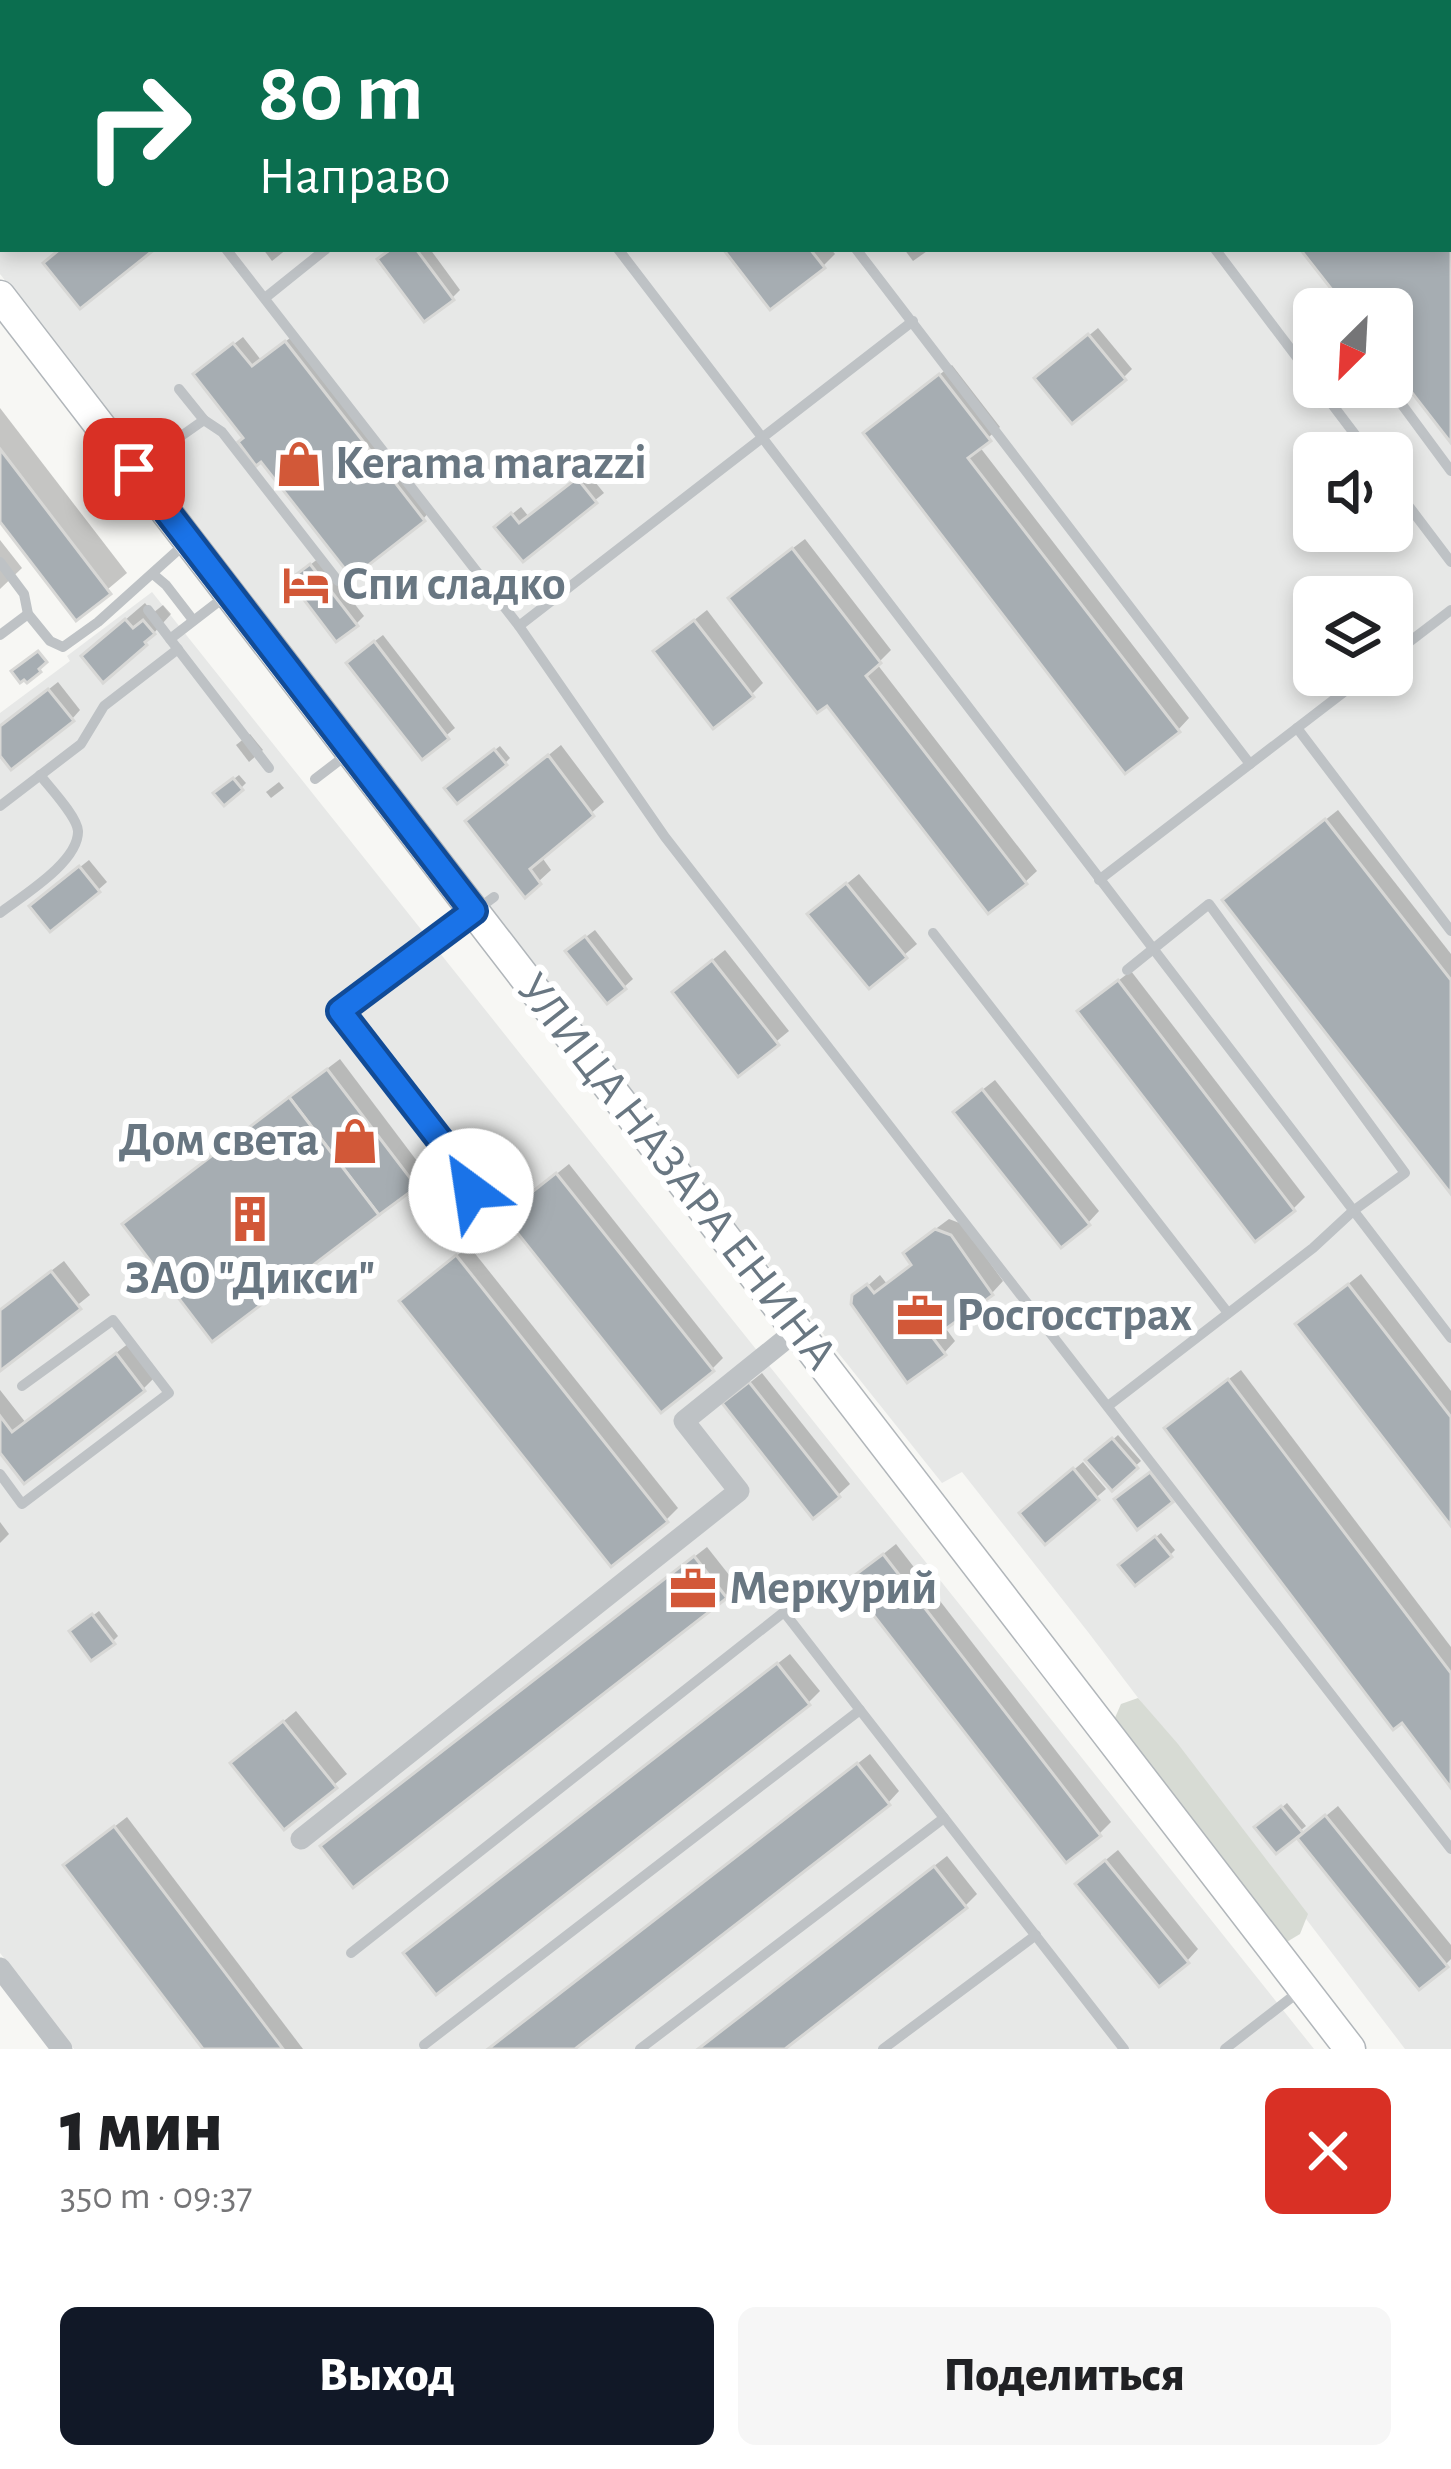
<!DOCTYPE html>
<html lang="ru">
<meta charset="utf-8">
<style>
:root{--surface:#fff;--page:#f6f6f6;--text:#202124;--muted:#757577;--accent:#111827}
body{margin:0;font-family:"Alegreya Sans",sans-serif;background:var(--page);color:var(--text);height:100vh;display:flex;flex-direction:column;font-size:45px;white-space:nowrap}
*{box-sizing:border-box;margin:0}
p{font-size:39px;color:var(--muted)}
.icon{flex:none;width:66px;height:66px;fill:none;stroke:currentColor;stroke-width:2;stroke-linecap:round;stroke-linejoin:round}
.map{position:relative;height:2049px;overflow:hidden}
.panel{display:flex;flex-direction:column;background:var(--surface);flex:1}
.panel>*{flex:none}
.guide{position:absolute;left:0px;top:0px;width:1452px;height:252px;box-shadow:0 6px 18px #0003;background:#0b6e4f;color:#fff;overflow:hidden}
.needle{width:78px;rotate:204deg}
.controls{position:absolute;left:1293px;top:288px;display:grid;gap:24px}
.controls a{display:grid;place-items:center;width:120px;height:120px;border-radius:18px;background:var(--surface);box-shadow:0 6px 18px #0003;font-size:60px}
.pin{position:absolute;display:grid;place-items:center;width:102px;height:102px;color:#fff;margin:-51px;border-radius:24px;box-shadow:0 6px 18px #0006}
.me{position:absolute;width:132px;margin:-66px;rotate:329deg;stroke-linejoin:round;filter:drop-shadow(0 0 9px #0008)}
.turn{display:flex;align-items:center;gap:42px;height:252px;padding:0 60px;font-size:54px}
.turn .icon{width:156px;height:156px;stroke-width:2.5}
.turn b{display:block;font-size:84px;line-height:102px}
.round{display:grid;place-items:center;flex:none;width:126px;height:126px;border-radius:18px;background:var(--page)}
.head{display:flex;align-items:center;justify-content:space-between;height:204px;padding:0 60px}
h1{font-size:72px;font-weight:800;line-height:90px}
.primary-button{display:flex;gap:24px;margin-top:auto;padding:24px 60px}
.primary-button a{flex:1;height:138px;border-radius:18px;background:var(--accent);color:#fff;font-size:48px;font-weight:800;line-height:138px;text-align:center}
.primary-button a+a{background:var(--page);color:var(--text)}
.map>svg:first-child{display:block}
</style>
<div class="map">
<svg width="1451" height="2049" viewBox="0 0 1451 2049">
<rect width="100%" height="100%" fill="#f7f7f4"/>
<g fill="#e7e8e7" fill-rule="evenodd">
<path d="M0,0H1451V2049H1405L1088,1632L962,1472L942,1483L679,1153L0,274ZM3,3H1449V249H3ZM1314,309H1392V387H1314ZM1314,453H1392V531H1314ZM1314,597H1392V675H1314Z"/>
<polygon points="152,592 1314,2049 74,2049 0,1953 0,713 70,661 67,656"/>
</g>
<polygon fill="#d7dbd4" points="1138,1698 1178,1744 1308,1914 1300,1934 1285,1943 1114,1720 1121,1704"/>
<g fill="#0003">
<polygon points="289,0 367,0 363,3 285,3"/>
<polygon points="521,0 592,0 588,3 523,3"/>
<polygon points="773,0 803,0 800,3 775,3"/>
<polygon points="1343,0 1442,0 1439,3 1345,3"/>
<polygon points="263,249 287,249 272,261"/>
<polygon points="392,249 430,249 460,290 452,298"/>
<polygon points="727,249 831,249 835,254 823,266"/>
<polygon points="904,249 930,249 913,261"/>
<polygon points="1098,328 1132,369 1124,377 1047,370"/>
<polygon points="294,335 431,510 423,519 262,457 247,437 206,366 243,337 261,360"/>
<polygon points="952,365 1000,427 979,446 1189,718 1178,730 878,422"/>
<polygon points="0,408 127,573 76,616 0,517"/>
<polygon points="587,472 604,493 523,558 506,519 521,507 529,517"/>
<polygon points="805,539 891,650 877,664 1037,871 1025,882 743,586"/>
<polygon points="0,540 22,568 0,589"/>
<polygon points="319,558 364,616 356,624 301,572"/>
<polygon points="145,603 153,613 163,605 171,614 145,643 103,639"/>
<polygon points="707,610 763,683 752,694 669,640"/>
<polygon points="383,635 455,728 422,756 358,654"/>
<polygon points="58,682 80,710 72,719 0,751 0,728"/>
<polygon points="250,734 263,750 249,762 236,745"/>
<polygon points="561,745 604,802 541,856 551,870 526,893 481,810"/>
<polygon points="500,746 510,758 505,763 453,783"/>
<polygon points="239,775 246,783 241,788 222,788"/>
<polygon points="279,782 284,788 271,798 266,792"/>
<polygon points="1338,810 1451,954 1451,1189 1237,889"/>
<polygon points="89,860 107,882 98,890 41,898"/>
<polygon points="859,874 917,944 869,985 823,903"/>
<polygon points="595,930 633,979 624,987 578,943"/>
<polygon points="725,950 789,1031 739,1072 687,980"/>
<polygon points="1131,971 1305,1197 1293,1209 1093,1000"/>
<polygon points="340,1059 426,1173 415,1184 137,1213"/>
<polygon points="995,1080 1099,1211 1088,1223 968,1101"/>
<polygon points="569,1164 723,1358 712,1369 519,1204"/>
<polygon points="949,1219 962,1224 1003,1281 992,1293 944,1326 955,1341 944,1353 855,1297 880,1275 887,1284 914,1263 918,1242"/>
<polygon points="469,1246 678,1508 666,1520 414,1289"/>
<polygon points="64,1261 90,1295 0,1367 0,1310"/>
<polygon points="1361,1274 1451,1391 1451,1522 1311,1313"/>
<polygon points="129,1343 155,1377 143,1389 0,1448 0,1390 26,1423"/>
<polygon points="1241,1370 1451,1647 1451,1783 1180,1416"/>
<polygon points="762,1373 850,1484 838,1495 738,1392"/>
<polygon points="1118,1435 1141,1461 1112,1487 1089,1461"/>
<polygon points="1083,1462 1106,1489 1046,1540 1032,1505"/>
<polygon points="0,1522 9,1534 0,1543"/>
<polygon points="1161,1533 1175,1550 1170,1555 1127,1560"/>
<polygon points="896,1544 1111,1822 1099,1834 863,1570"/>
<polygon points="707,1547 737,1585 725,1596 335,1835"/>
<polygon points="99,1611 118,1636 113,1641 78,1627"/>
<polygon points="790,1654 820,1691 808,1703 437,1991 419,1941"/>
<polygon points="296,1711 347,1774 285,1826 246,1752"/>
<polygon points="870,1754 899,1791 888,1803 570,2049 491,2049"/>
<polygon points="1287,1803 1306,1826 1277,1850 1258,1828"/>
<polygon points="1338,1806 1451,1945 1451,1959 1446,1964 1309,1830"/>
<polygon points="127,1817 303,2049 206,2049 79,1854"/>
<polygon points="1118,1850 1198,1949 1187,1961 1091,1872"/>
<polygon points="947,1856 977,1894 965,1906 780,2049 699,2049"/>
</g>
<g fill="#a6adb2" stroke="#d8d8d6" stroke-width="3">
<polygon points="1449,121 1451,123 1451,443 1392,367 1392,309 1347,309 1300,249 1449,249"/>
<polygon points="60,249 155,249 80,309 43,263"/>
<polygon points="391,249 416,249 454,300 424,322 377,259"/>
<polygon points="723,249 810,249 825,268 770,310"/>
<polygon points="1088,334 1126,380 1072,424 1034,378"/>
<polygon points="285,341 425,521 352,578 261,462 256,466 238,442 243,438 193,374 233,343 252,366"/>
<polygon points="939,374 991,441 968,458 1180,732 1125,774 863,433"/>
<polygon points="0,449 111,594 76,621 0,522"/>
<polygon points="577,478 597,503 523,562 494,527 511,513 519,523"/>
<polygon points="792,548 881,663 866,676 1027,884 988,914 827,706 817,713 728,598"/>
<polygon points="310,564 358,626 336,642 289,580"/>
<polygon points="125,619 133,628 143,620 155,634 145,642 147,645 103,683 81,656"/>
<polygon points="694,620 754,697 713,729 653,651"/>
<polygon points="374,641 449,739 422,760 346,663"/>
<polygon points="38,651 47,662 39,669 41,672 27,683 24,680 20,683 11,671"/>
<polygon points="48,689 74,721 11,770 0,756 0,726"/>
<polygon points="494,749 507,765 457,804 444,788"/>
<polygon points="548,755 594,816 530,869 541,884 525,898 465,821"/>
<polygon points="233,778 243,790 224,806 213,793"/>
<polygon points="1325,819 1451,980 1451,1194 1222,900"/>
<polygon points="79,866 100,892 50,932 29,906"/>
<polygon points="846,883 907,958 869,989 807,914"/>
<polygon points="585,936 626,989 607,1004 565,951"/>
<polygon points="712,960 779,1045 738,1077 672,992"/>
<polygon points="1118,980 1295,1211 1255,1242 1077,1011"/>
<polygon points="327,1069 417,1187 379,1215 289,1097"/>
<polygon points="982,1089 1090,1225 1061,1248 953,1112"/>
<polygon points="289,1097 379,1215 212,1342 122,1224"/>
<polygon points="556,1173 714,1371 661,1413 503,1215"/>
<polygon points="935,1229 951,1235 993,1295 933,1338 946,1355 907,1383 851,1304 852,1295 867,1284 874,1293 911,1265 903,1253"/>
<polygon points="456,1255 668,1522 611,1567 399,1301"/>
<polygon points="51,1271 81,1309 0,1371 0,1310"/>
<polygon points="1348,1284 1451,1417 1451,1526 1295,1324"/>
<polygon points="116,1353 145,1391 24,1484 0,1453 0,1416 12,1432"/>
<polygon points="1228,1379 1451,1673 1451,1788 1402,1723 1393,1730 1164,1428"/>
<polygon points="749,1382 840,1497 813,1519 722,1403"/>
<polygon points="1112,1438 1138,1468 1112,1491 1085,1460"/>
<polygon points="1073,1468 1099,1500 1045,1545 1019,1513"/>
<polygon points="1150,1472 1173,1502 1137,1530 1114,1499"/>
<polygon points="1155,1536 1172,1557 1135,1586 1118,1565"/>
<polygon points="883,1554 1101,1836 1066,1863 847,1581"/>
<polygon points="694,1556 727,1598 353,1888 320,1846"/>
<polygon points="92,1614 115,1644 91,1661 69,1631"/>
<polygon points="777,1663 810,1705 436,1995 403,1953"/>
<polygon points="283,1721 337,1788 284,1830 230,1763"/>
<polygon points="857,1763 890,1805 575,2049 488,2049"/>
<polygon points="1281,1806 1303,1833 1276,1854 1254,1827"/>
<polygon points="1325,1815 1448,1967 1419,1990 1297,1838"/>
<polygon points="114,1826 283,2049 203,2049 63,1865"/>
<polygon points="1105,1860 1189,1963 1159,1987 1075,1884"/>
<polygon points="934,1866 967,1908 785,2049 698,2049"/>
</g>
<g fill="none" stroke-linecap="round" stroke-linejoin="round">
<defs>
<polyline id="secondary" points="0,296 1350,2049"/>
</defs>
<use href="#secondary" stroke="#b1b6ba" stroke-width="33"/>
<g stroke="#bec2c5" stroke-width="10">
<polyline points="426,0 428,3"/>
<polyline points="398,3 402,0"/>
<polyline points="0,205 3,202"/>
<polyline points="226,249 519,626 665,837 1451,1849"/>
<polyline points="618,249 1451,1338"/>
<polyline points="856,249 1250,764"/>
<polyline points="1215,249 1314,380"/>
<polyline points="265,298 326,249"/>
<polyline points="1319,387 1369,453"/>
<polyline points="1389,387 1451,471"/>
<polyline points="179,389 204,420"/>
<polyline points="137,467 204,420 222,432 338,581"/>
<polyline points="1392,484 1451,562"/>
<polyline points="0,562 24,594 28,614 50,641 63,647 98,622 187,542"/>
<polyline points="153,574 166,585 193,620"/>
<polyline points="227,595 170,639 269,768"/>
<polyline points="148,610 170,639"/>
<polyline points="519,626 913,321"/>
<polyline points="0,635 28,614"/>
<polyline points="1392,655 1451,610"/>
<polyline points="1297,728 1451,931"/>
<polyline points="315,779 349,753"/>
<polyline points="0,806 81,744 104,706 178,649"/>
<polyline points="1099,880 1366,675"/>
<path d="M0,913C22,896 79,862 78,831C77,816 49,787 40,775"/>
<polyline points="933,933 1228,1313"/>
<polyline points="471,1191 471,1180 340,1011 494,897"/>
<polyline points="1108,1406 1313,1248 1353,1211 1405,1173 1209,904 1127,970"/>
<polyline points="0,1474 22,1504 169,1393 113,1320 22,1386"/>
<polyline points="351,1953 784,1612 860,1710"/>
<polyline points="424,2045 860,1710 1124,2049"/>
<polyline points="640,2049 944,1818"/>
<polyline points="883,2049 1036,1935"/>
<polyline points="1225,2049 1301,1990"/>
</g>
<g stroke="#bec2c5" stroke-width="21">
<polyline points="301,1839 739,1491 684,1421 797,1330"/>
<polyline points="0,1968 62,2049"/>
</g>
<use href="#secondary" stroke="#fff" stroke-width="30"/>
</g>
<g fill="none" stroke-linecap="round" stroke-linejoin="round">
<defs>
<polyline id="route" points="134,469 474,911 340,1011 471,1180 471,1191"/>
</defs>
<use href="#route" stroke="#114b97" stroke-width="30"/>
<use href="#route" stroke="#1a73e8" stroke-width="21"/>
</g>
<defs>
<symbol id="shop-bare" viewBox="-9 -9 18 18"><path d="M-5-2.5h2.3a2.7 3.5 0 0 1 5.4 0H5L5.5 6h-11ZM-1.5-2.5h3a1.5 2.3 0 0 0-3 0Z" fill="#d25838" stroke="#fff" stroke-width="2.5" paint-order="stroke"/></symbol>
<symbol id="hotel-bare" viewBox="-9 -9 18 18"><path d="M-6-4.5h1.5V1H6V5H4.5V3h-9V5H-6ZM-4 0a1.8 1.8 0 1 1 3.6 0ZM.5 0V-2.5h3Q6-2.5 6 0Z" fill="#d25838" stroke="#fff" stroke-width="2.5" paint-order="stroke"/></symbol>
<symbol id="building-bare" viewBox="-9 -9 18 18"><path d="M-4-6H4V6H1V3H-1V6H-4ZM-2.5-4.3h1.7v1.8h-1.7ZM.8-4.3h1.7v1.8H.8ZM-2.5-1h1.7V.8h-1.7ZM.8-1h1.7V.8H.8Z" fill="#d25838" stroke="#fff" stroke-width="2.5" paint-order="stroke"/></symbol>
<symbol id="office-bare" viewBox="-9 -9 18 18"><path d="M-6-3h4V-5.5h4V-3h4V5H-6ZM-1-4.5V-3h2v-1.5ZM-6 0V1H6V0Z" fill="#d25838" stroke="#fff" stroke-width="2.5" paint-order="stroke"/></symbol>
</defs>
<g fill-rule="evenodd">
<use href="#shop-bare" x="266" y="431" width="66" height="66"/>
<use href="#hotel-bare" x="273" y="552" width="66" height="66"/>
<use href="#shop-bare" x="322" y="1108" width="66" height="66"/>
<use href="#building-bare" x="217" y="1186" width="66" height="66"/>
<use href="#office-bare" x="887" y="1283" width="66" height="66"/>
<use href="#office-bare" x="660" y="1556" width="66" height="66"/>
</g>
<g text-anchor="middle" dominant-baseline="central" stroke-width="12" stroke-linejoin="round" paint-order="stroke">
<g font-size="48" font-weight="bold" fill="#697782" stroke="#fff" text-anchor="start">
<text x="335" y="464">Kerama marazzi</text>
<text x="342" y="585">Спи сладко</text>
<text x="319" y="1141" text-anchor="end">Дом света</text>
<text x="250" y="1279" text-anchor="middle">ЗАО "Дикси"</text>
<text x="956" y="1316">Росгосстрах</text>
<text x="729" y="1589">Меркурий</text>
</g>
<g font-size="48" fill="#697782" stroke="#fff">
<text transform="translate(676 1172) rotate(52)">УЛИЦА НАЗАРА ЕНИНА</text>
</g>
</g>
</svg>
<div class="controls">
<a><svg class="needle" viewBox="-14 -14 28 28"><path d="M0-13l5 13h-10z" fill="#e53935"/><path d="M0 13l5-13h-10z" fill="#757577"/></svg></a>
<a><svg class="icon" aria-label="sound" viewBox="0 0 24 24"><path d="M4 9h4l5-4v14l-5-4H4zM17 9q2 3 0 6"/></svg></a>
<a><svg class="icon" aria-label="layers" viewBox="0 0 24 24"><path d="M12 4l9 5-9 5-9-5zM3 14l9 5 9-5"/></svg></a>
</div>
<div class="pin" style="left:134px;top:469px;background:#d93025"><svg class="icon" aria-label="arrive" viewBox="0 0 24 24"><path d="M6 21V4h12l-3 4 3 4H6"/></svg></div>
<svg class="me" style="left:471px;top:1191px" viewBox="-20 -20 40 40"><circle r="19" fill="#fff"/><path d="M0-13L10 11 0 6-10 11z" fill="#1a73e8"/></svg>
<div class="guide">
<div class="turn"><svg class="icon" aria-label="right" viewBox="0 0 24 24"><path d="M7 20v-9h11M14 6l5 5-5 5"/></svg><div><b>80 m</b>Направо</div></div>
</div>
</div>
<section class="panel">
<div class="head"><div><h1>1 мин</h1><p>350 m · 09:37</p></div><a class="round" style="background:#d93025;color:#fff"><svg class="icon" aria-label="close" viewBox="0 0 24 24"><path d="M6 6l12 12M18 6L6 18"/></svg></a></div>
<div class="primary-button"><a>Выход</a><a>Поделиться</a></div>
</section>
